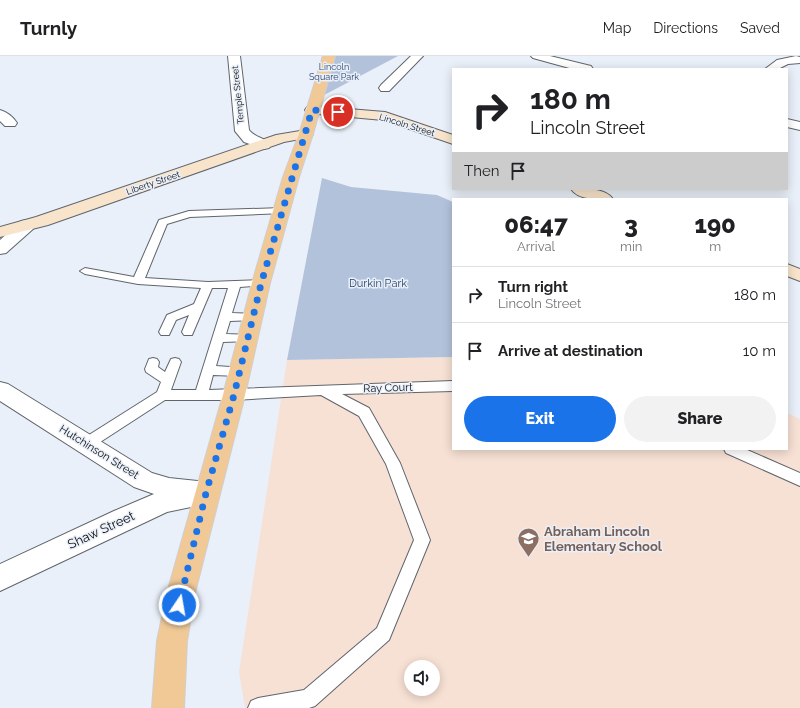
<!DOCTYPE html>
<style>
:root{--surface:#fff;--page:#f2f2f2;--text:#202124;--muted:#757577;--line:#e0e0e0;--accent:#1a73e8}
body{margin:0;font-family:Raleway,sans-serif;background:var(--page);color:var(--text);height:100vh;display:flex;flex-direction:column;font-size:15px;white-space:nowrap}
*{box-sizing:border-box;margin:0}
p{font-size:13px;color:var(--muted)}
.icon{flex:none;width:22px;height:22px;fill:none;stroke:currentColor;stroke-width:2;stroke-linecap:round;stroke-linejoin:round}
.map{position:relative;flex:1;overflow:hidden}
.side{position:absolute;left:452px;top:142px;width:336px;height:252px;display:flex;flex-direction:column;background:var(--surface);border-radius:0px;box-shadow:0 2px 10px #0003}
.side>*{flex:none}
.guide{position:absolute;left:452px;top:12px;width:336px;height:122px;border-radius:0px;box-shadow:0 2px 10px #0003;background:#fff;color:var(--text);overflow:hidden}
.buttons{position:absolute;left:404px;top:604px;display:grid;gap:8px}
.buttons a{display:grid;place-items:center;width:36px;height:36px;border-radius:50%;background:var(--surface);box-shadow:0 2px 10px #0003;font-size:20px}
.pin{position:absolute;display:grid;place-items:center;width:34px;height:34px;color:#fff;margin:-17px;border:2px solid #fff;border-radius:50%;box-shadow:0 1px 4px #0007}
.me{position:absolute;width:44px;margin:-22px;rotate:12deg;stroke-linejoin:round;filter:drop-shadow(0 0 3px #0008)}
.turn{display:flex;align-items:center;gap:14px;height:84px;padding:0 12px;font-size:18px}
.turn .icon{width:52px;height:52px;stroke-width:2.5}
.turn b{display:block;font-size:28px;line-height:34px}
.then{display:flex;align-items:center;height:38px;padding:0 12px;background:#0003;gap:8px;font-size:15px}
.eta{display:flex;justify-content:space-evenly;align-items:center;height:68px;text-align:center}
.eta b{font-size:24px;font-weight:800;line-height:28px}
.cta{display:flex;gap:8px;margin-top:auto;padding:8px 12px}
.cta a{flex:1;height:46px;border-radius:24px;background:var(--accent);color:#fff;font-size:16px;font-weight:800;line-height:46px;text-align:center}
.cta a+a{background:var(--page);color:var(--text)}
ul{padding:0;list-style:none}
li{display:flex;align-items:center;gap:12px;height:56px;padding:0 12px;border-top:1px solid var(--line)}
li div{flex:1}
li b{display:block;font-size:15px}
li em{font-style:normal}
header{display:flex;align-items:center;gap:24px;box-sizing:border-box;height:56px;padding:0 20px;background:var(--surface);border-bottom:1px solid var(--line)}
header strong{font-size:19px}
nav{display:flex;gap:22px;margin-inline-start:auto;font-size:14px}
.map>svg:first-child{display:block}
</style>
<header>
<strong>Turnly</strong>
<nav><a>Map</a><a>Directions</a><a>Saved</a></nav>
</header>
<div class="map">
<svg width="800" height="652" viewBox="0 0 800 652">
<rect width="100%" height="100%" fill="#eaf0f9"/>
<path fill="#f7e0d4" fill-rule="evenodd" d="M453,301V393H787V357L800,363V652H245L239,616L287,304ZM411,611H433V633H411Z"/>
<g fill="#b3c2db">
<polygon points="322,0 398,0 311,46"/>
<polygon points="322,122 351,131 437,139 453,146 453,301 287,304"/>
</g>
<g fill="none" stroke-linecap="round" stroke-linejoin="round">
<defs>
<g id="lane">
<polygon points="282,152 287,155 285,157 190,161 167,168 145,222 208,226 261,224 265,225 267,227 265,229 240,231 232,257 256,258 258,261 256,264 230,265 226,278 251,279 253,282 251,285 223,286 216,310 244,312 245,315 244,318 239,320 213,319 209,334 453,325 453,335 342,338 369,352 400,407 430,484 389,584 315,650 309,652 248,652 251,645 258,642 304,634 377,572 414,484 386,408 359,360 321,339 234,344 165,344 91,392 86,394 81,392 79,388 81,384 157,336 161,326 146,316 145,313 149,303 153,302 157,303 159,306 158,311 165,316 171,303 175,302 179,303 181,306 171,334 196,334 228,232 212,232 192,279 184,279 182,276 189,259 176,264 169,279 161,279 159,276 167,259 194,248 201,232 138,228 85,218 80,215 85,212 134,221 159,164 189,155"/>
<polygon points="724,393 745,393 800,417 800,430 726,397"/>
</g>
<g id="street">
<path d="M228,0H240L249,74C255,82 266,82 271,89L269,92L264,93L244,86L235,75Z"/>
<polygon points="411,0 423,0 389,35 381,35 379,32 381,29"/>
<polygon points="531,0 550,0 591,10 593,13 573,13 533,2"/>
<polygon points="796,0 800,1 800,7 788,8 778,13 765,13 777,4"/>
<path d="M0,54C7,56 13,61 17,67L15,70H5L0,65Z"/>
<polygon points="787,63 800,66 800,74 787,71"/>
<polygon points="27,164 33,165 35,169 33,173 6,197 0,198 0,184 21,165"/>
<polygon points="0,326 8,328 152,417 169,422 207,426 216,429 220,437 216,445 207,448 200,447 191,451 167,456 0,535 0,508 114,455 154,438 134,431 0,345"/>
</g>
<g id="secondary">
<polygon points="312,50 385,56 453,79 453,88 383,64 307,57 305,54 307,51"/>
<polygon points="306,74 311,75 313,78 311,81 284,86 48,169 0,181 0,171 36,161 276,79"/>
<path d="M571,133C584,133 605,131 613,143C600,143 579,145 571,133Z"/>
<polygon points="787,208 800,213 800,225 787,220"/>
</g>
<polygon id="primary" points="323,0 335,0 313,78 299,121 270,227 245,339 195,537 187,585 184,652 152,652 157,585 167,537 223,339 252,227 283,121 299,78"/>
</defs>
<use href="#lane" stroke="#60656c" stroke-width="2"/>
<use href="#street" stroke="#60656c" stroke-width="2"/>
<use href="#secondary" stroke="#60656c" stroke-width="2"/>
<use href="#primary" stroke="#cfcfd0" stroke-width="2"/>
<use href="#lane" fill="#fff" fill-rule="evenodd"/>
<use href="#street" fill="#fff" fill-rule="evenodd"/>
<use href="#secondary" fill="#f8e4cb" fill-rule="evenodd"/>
<use href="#primary" fill="#f0c997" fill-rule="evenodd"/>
</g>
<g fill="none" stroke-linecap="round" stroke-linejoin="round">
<polyline stroke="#1a73e8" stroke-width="7" stroke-dasharray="0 12.6" points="179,549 206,437 234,339 261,228 312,54 338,56"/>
</g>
<defs>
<symbol id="school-pin" viewBox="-11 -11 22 30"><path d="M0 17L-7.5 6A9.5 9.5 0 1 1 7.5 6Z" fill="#8d6e63" stroke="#eaf0f9"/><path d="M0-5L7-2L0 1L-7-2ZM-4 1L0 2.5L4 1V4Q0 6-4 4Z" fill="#fff"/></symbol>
</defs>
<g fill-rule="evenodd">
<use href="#school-pin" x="516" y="470" width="25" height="34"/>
</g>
<g text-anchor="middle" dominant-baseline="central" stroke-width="3" stroke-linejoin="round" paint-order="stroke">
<g font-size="9" fill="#2a446f" stroke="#eaf0f9">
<text x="334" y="11">Lincoln<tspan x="334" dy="10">Square Park</tspan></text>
</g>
<g font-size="9" fill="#0e0f12" stroke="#eaf0f9">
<text transform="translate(238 39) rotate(-96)">Temple Street</text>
<text transform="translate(407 69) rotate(17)">Lincoln Street</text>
<text transform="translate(153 127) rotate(-19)">Liberty Street</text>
</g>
<g font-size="11" fill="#2a446f" stroke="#eaf0f9">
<text x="378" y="227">Durkin Park</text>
</g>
<g font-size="11" fill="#0e0f12" stroke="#eaf0f9">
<text transform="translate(388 332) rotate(-2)">Ray Court</text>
<text transform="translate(99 396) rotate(32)">Hutchinson Street</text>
</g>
<g font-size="13" fill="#0e0f12" stroke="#eaf0f9">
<text transform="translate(101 474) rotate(-25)">Shaw Street</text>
</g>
<g font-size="13" font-weight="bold" fill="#785e54" stroke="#eaf0f9" text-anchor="start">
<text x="544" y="475">Abraham Lincoln<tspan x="544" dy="15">Elementary School</tspan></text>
</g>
</g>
</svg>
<div class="buttons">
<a><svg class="icon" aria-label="sound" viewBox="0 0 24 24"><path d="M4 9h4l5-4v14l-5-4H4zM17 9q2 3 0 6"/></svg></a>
</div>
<div class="pin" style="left:338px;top:56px;background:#d93025"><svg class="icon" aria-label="arrive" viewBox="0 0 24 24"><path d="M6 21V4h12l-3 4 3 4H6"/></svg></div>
<svg class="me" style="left:179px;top:549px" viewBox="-20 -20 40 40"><circle r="17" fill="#1a73e8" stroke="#fff" stroke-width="3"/><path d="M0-11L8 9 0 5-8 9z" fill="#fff"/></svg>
<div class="guide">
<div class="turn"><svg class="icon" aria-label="right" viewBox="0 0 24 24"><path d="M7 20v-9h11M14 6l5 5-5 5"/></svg><div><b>180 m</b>Lincoln Street</div></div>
<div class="then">Then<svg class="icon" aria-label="arrive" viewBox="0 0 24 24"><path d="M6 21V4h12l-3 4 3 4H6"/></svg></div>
</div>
<section class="side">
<div class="eta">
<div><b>06:47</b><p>Arrival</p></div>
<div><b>3</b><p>min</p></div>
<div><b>190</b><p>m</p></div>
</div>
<ul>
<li><svg class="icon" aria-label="right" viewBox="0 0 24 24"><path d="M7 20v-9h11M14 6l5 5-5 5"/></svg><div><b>Turn right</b><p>Lincoln Street</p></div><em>180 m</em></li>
<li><svg class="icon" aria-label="arrive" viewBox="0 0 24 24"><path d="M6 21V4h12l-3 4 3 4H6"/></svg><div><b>Arrive at destination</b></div><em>10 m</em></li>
</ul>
<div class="cta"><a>Exit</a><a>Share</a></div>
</section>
</div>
